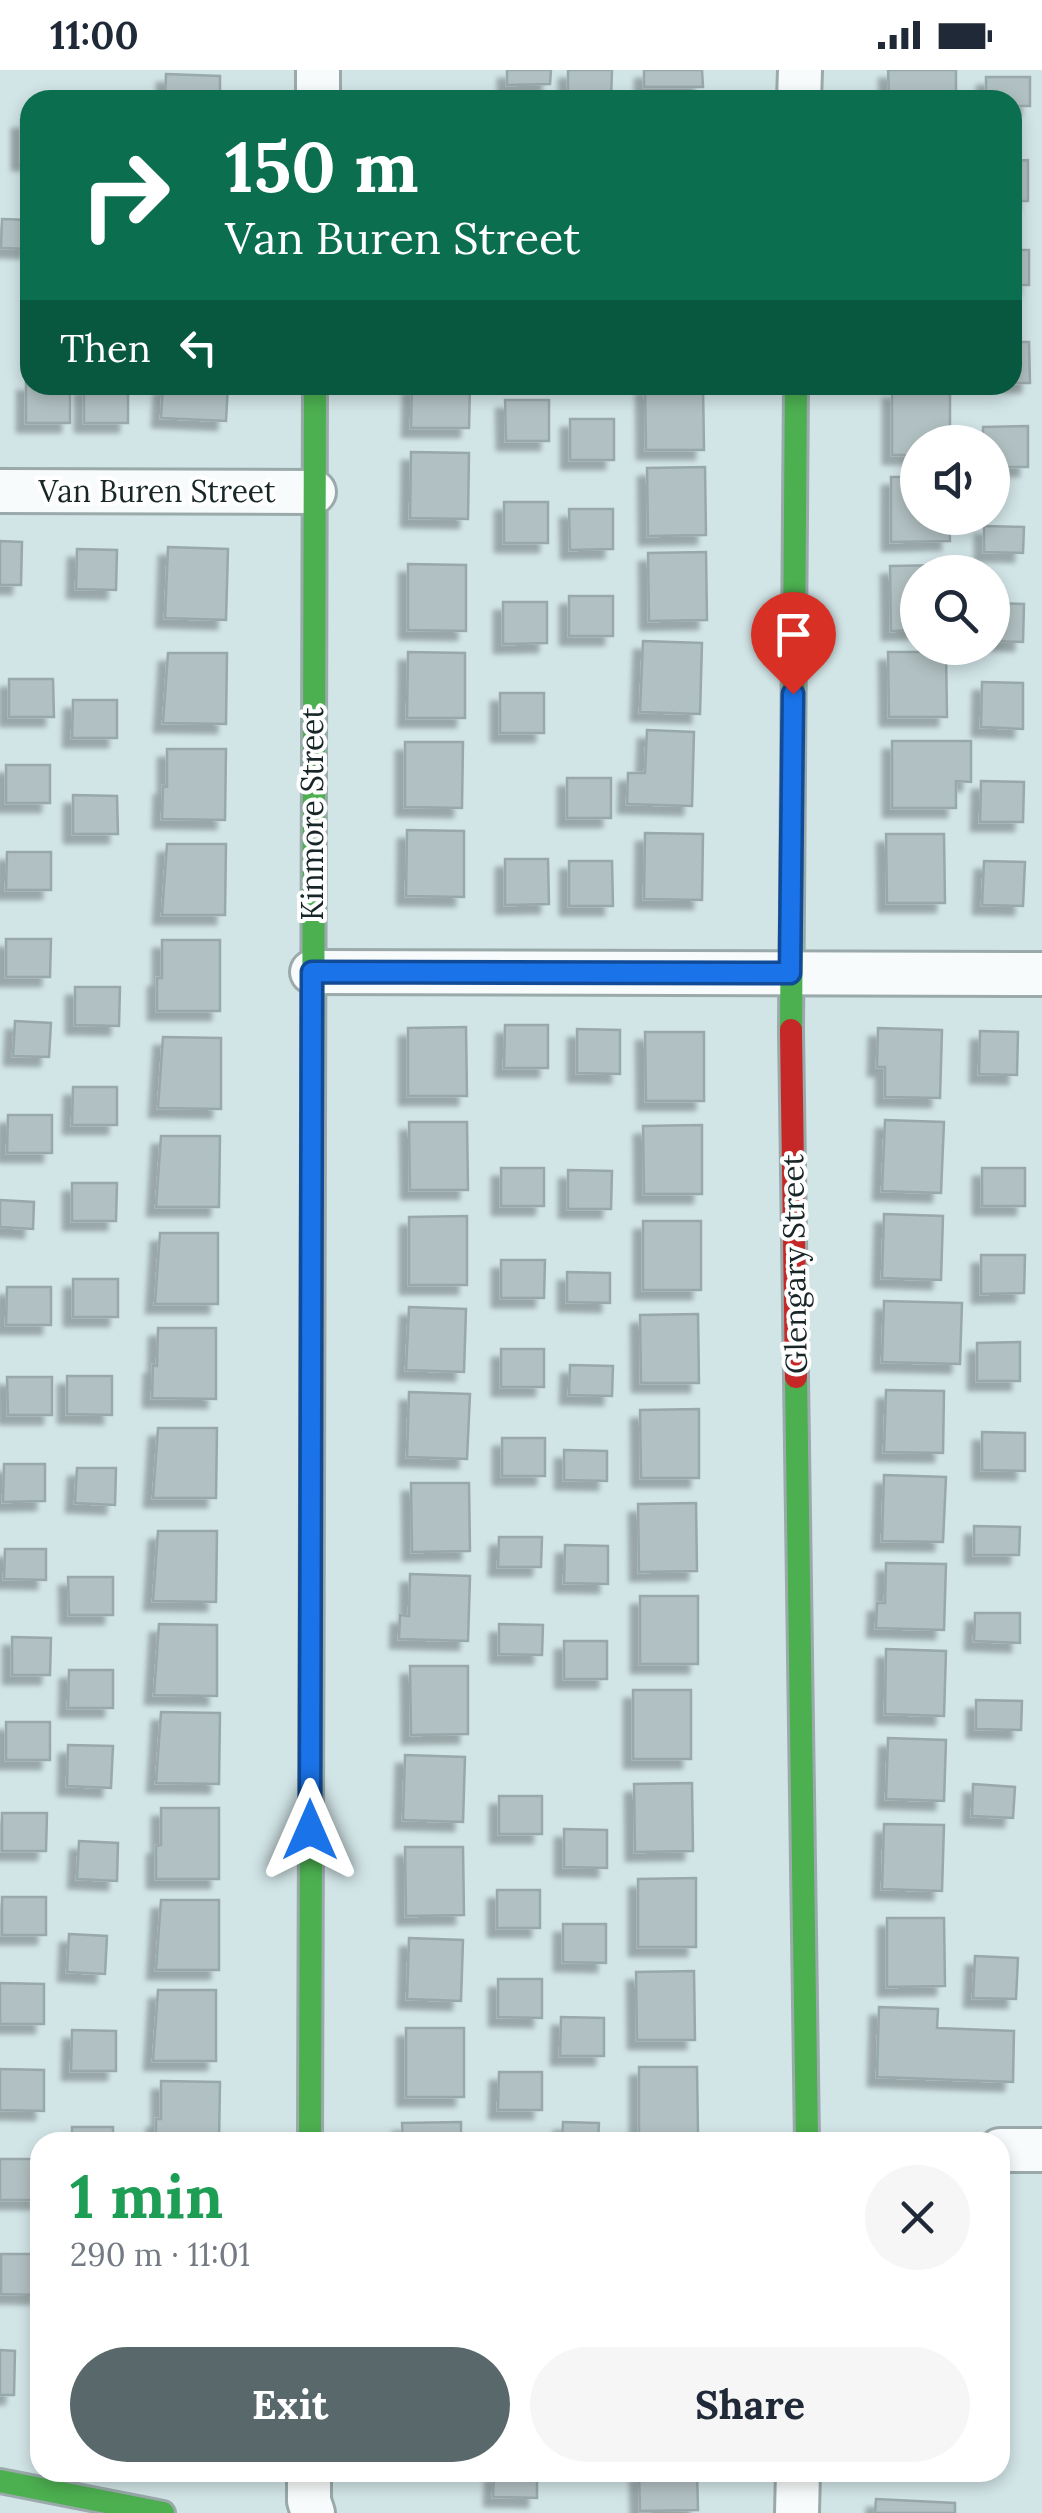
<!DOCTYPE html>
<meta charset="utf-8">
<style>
:root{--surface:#fff;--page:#f6f6f7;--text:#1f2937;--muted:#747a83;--accent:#59686a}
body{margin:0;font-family:Lora,serif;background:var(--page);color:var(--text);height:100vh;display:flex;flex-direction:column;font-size:38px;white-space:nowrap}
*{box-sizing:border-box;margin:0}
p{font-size:32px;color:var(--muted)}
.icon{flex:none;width:55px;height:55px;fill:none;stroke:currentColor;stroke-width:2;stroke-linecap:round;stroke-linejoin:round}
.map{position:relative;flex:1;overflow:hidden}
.drawer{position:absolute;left:30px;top:2062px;width:980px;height:350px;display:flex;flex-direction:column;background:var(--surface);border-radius:30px;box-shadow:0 5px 15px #0003}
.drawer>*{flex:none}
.banner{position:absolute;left:20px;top:20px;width:1002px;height:305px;border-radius:30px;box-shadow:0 5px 15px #0003;background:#0b6e4f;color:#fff;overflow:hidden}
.buttons{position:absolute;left:900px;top:355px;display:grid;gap:20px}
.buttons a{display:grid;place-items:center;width:110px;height:110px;border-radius:50%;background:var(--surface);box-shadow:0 5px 15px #0003;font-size:50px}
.pin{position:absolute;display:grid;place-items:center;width:85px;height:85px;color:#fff;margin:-102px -42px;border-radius:50% 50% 50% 0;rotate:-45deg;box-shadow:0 0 10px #0007}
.pin .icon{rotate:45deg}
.me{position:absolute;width:110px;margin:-55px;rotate:0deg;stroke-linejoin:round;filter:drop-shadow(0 0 8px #0008)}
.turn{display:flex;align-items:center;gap:35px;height:210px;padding:0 40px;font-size:45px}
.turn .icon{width:130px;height:130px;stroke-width:2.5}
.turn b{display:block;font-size:70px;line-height:85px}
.then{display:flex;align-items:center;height:95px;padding:0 40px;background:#0003;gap:20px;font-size:38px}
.round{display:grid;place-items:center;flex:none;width:105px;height:105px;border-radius:52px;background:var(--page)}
.head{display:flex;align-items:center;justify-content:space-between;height:170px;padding:0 40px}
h1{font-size:60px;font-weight:700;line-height:75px;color:#1e9e55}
.primary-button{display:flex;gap:20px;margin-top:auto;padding:20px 40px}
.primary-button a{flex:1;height:115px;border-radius:60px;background:var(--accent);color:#fff;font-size:40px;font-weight:700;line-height:115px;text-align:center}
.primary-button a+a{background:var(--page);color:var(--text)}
.status{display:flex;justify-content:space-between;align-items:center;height:70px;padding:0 50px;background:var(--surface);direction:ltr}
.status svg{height:28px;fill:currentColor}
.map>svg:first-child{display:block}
</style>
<div class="status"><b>11:00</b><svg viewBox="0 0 49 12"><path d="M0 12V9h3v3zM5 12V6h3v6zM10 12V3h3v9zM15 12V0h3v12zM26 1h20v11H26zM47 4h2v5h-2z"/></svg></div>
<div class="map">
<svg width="1042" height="2443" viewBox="0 0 1042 2443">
<defs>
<filter id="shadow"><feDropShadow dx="-9" dy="9" stdDeviation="2.5" flood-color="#0004"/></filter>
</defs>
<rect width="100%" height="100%" fill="#d1e4e6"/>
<g fill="#b1c0c2" stroke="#99a8aa" stroke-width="2.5" filter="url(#shadow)">
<polygon points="507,0 551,0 550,14 507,15"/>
<polygon points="568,0 612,0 611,29 568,29"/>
<polygon points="644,0 702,0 703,17 644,17"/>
<polygon points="888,0 956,0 956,24 889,24"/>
<polygon points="166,4 220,6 220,30 165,30"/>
<polygon points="986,7 1030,7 1030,36 1012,36 1012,30 986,30"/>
<rect x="418" y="25" width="58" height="5"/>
<rect x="21" y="50" width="9" height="41"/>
<polygon points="1028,90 1028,131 1012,131 1012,91"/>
<polygon points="2,149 30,150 30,179 1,178"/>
<rect x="1012" y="180" width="17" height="35"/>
<polygon points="1012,272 1029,272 1030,313 1012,313"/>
<polygon points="26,312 70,315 70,353 26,353"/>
<rect x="84" y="315" width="44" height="38"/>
<polygon points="163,315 228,315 226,351 161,348"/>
<polygon points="412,315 470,315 469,358 411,358"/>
<polygon points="645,315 703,315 704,380 646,380"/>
<polygon points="892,320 950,320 950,372 918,372 918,385 892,385"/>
<polygon points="505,330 549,330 549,371 506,371"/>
<rect x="570" y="349" width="44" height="41"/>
<polygon points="1028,356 1028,397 992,397 992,372 983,372 983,357"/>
<polygon points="411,382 469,383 468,449 410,448"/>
<polygon points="705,397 706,465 648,466 647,398"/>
<polygon points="891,407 918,407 918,448 949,448 950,471 891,472"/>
<rect x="504" y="432" width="44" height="41"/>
<polygon points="569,439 613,439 613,479 570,480"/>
<polygon points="984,456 1024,457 1023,483 984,482"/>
<polygon points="0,471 22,472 21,515 0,515"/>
<polygon points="168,477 228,479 226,550 165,548"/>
<polygon points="77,479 117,480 116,520 76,519"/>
<polygon points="706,482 707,550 649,551 648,483"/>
<polygon points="408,494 466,495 466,561 408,560"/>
<polygon points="949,495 949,502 918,502 918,560 891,561 890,496"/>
<rect x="569" y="526" width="44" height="40"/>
<polygon points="503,532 547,532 547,573 503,574"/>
<polygon points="992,533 1024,534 1023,572 992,571"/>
<polygon points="643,571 702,573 700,644 640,642"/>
<polygon points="408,582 465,583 465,648 407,648"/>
<polygon points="888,582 946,582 947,647 889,647"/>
<polygon points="168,583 227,583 226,654 163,653"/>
<polygon points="9,609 53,609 54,647 9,647"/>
<polygon points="982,612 1023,613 1023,659 981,657"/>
<rect x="500" y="623" width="44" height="40"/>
<polygon points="73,630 117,630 117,668 72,668"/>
<polygon points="647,660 694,662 692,736 627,734 628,703 645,703"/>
<polygon points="892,671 971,671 971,712 956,711 956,738 892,738"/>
<polygon points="405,672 463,672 462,738 405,737"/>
<polygon points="167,679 226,679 225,750 162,749 163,716 167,717"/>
<rect x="6" y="695" width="44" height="38"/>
<rect x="567" y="708" width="44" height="40"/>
<polygon points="981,711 1024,712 1023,752 980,752"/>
<polygon points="73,725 117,726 118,764 73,764"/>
<polygon points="407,760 464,761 464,827 406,826"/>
<polygon points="645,763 703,764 702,830 644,829"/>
<polygon points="886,764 944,764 945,833 887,833"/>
<polygon points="167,774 226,774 225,845 162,845"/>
<polygon points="7,782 51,782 51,820 6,820"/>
<polygon points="505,789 548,789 549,834 505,835"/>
<polygon points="569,791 612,791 613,836 569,836"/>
<polygon points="984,791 1025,792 1023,836 982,835"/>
<polygon points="6,869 51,869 50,907 6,907"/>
<polygon points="162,870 220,870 220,941 157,941 157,908 162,908"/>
<polygon points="75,917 120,917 119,956 75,955"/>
<polygon points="15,951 51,953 49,987 13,986"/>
<polygon points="505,955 548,955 548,998 504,998"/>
<polygon points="466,957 467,1026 408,1026 408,958"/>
<polygon points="878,958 942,960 940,1028 885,1027 885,997 877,997"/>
<polygon points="577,959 620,960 620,1004 577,1003"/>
<polygon points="980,961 1018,962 1017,1005 979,1004"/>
<polygon points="645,962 704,962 704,1031 646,1031"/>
<polygon points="163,967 221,968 221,1039 158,1038"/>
<polygon points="73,1017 117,1017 117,1055 72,1055"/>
<polygon points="8,1045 52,1045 52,1083 7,1083"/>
<polygon points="885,1050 944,1052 941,1123 882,1121"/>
<polygon points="409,1052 467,1052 468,1120 410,1120"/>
<polygon points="702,1055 702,1124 644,1124 643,1056"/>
<polygon points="161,1066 220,1066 219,1137 156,1137"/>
<rect x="501" y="1098" width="43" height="38"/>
<rect x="982" y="1098" width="43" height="38"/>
<polygon points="568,1100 612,1101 611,1139 568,1139"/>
<polygon points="72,1113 117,1113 116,1151 72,1151"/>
<polygon points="0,1130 34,1132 33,1159 0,1157"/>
<polygon points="884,1144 943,1146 941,1210 882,1208"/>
<polygon points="467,1146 467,1215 409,1215 409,1147"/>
<rect x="643" y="1151" width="58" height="69"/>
<polygon points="160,1163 218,1163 218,1234 155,1234"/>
<polygon points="981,1185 1025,1185 1024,1223 981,1224"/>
<polygon points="501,1190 545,1190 544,1228 501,1228"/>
<polygon points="567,1202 610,1203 610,1233 567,1232"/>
<rect x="73" y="1209" width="45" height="38"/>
<polygon points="7,1217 51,1217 51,1255 6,1255"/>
<polygon points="884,1231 962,1233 960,1294 882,1292"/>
<polygon points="409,1237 466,1239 464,1302 406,1300"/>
<polygon points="698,1244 699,1313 641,1313 640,1245"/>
<polygon points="158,1258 216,1258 216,1329 152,1328 153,1295 157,1296"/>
<polygon points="1020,1272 1020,1311 977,1311 977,1273"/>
<rect x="501" y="1279" width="43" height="38"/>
<polygon points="570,1295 613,1296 612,1326 569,1325"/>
<polygon points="67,1306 112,1306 112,1345 67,1344"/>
<polygon points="7,1307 52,1307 52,1345 8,1345"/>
<polygon points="886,1320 944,1321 943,1383 884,1382"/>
<polygon points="409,1322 470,1324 467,1389 407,1387"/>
<polygon points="699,1339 699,1408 641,1408 640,1340"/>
<polygon points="158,1358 217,1358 216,1428 153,1428"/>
<polygon points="982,1362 1025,1363 1025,1401 982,1400"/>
<rect x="502" y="1368" width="43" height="38"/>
<polygon points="564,1380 607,1381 607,1411 564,1410"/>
<polygon points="4,1394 45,1394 45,1431 3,1432"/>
<polygon points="77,1398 116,1398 115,1435 75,1433"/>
<polygon points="884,1405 946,1407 943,1472 882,1471"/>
<polygon points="411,1413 469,1413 470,1481 412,1482"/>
<polygon points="696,1433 697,1501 639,1502 638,1434"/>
<polygon points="974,1456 1020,1457 1019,1485 974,1485"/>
<polygon points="158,1461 217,1461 216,1532 153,1531"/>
<polygon points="499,1467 542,1467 541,1497 498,1497"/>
<polygon points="565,1475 608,1476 608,1514 564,1513"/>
<polygon points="5,1479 46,1479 46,1510 4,1509"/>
<polygon points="886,1493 946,1494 944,1560 876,1558 877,1533 885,1533"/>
<polygon points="410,1504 470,1506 468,1571 399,1569 400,1545 409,1546"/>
<polygon points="68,1507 113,1507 113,1545 69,1545"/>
<rect x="640" y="1526" width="58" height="68"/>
<polygon points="975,1543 1020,1543 1020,1573 974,1571"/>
<polygon points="159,1554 217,1555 217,1626 154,1625"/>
<polygon points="499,1554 543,1555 542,1585 499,1584"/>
<polygon points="12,1567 51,1568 50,1605 12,1605"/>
<rect x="564" y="1571" width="43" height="38"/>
<polygon points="886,1579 946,1581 944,1646 885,1644"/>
<polygon points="410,1596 468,1596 468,1664 411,1665"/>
<polygon points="69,1600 113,1600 113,1638 68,1638"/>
<rect x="633" y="1620" width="58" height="69"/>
<polygon points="976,1630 1022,1631 1021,1660 976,1659"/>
<polygon points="161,1642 220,1643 219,1714 156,1713"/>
<rect x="6" y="1652" width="44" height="38"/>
<polygon points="888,1668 946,1670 944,1731 886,1729"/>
<polygon points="68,1675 113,1676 111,1718 67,1716"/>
<polygon points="405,1685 465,1687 463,1752 403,1750"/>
<polygon points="692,1713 693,1781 635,1782 634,1714"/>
<polygon points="973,1714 1015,1717 1013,1748 972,1746"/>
<rect x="499" y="1726" width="43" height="38"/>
<polygon points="161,1738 219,1738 219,1809 156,1809 156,1776 161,1775"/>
<polygon points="2,1743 47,1743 46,1781 2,1781"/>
<polygon points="884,1754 944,1755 942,1821 882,1819"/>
<polygon points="564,1759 607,1760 607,1798 564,1797"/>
<polygon points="79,1771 118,1773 117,1811 77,1809"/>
<polygon points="405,1777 463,1777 464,1845 406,1846"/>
<polygon points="696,1808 696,1877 638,1877 638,1809"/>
<rect x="497" y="1820" width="43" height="38"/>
<rect x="2" y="1827" width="44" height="38"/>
<polygon points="161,1830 219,1830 219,1900 156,1900"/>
<polygon points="887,1848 944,1848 945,1916 887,1917"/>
<polygon points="563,1854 606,1854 606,1893 563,1892"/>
<polygon points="69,1864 107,1866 105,1904 67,1902"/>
<polygon points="409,1868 463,1870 461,1931 407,1929"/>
<polygon points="975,1886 1018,1888 1016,1929 973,1928"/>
<polygon points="694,1901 695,1970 637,1970 636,1902"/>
<polygon points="498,1909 542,1909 542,1948 498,1947"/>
<polygon points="0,1913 44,1914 44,1954 0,1954"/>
<polygon points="158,1920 216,1920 216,1991 153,1991"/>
<polygon points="879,1937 938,1939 937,1958 1014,1961 1013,2012 877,2007"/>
<polygon points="561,1947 604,1948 604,1986 560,1986"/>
<rect x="406" y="1958" width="58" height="69"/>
<polygon points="72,1960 116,1961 116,2001 71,2001"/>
<polygon points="639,1997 697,1997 698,2065 639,2066"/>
<polygon points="0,1999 44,2000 44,2041 0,2040"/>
<polygon points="499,2002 542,2002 542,2040 498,2040"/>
<polygon points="161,2011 220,2012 219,2072 156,2072 156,2049 161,2049"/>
<polygon points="461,2052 461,2072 403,2072 402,2053"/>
<polygon points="563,2052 599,2053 598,2072 562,2072"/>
<rect x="72" y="2057" width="41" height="15"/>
<rect x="0" y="2089" width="40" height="41"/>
<polygon points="1,2184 40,2184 40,2225 1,2224"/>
<polygon points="0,2280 15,2281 14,2325 0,2325"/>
<polygon points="494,2402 537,2402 537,2428 493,2427"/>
<polygon points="639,2402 697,2402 698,2440 640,2441"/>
<polygon points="876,2429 955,2433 955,2443 875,2443"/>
</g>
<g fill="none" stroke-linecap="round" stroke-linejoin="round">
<defs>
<g id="street">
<polyline points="318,30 318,0"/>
<polyline points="799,30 800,0"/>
<polyline points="0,421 314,422"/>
<polyline points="312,902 1042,904"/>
<polyline points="1000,2080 1042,2080"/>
<polyline points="309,2402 309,2431 313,2443"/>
<polyline points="797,2443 798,2402"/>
</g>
<g id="fast">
<polyline points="791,960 796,315"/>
<polyline points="313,1055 315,315"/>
<polyline points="796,1307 807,2072"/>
<polyline points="310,2072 312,1418"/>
<polyline points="0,2411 163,2443"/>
</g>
<polyline id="slow" points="312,1418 313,1055"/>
<polyline id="jam" points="791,960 796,1307"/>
</defs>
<use href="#street" stroke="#9aa9aa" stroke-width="48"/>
<use href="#fast" stroke="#9aa9aa" stroke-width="28"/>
<use href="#slow" stroke="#9aa9aa" stroke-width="28"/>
<use href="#jam" stroke="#9aa9aa" stroke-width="28"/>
<use href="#street" stroke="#f8fbfb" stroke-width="42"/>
<use href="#fast" stroke="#4caf50" stroke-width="22"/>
<use href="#slow" stroke="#ffc107" stroke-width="22"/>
<use href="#jam" stroke="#c62828" stroke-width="22"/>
</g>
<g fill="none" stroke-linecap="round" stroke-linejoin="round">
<defs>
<polyline id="route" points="310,1760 312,902 790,903 793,624"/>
</defs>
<use href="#route" stroke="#114b97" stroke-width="25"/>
<use href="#route" stroke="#1a73e8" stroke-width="18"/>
</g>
<g text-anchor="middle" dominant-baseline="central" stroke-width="8" stroke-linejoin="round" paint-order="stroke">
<g font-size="30" fill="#182627" stroke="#fff">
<text x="157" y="421">Van Buren Street</text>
<text transform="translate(312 744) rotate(-90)">Kinmore Street</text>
<text transform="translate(794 1194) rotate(-91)">Glengary Street</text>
</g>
</g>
</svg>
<div class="buttons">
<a><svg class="icon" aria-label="sound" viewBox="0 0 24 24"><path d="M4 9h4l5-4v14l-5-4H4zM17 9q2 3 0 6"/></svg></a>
<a><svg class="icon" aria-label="search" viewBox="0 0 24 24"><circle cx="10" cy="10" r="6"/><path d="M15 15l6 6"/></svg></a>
</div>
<div class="pin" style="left:793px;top:624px;background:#d93025"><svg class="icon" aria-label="arrive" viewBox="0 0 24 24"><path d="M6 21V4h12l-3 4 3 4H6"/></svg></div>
<svg class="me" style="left:310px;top:1760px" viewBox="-20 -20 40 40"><path d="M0-17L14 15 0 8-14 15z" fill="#1a73e8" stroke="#fff" stroke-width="4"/></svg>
<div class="banner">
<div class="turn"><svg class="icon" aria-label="right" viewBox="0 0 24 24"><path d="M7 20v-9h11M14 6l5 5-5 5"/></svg><div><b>150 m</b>Van Buren Street</div></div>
<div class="then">Then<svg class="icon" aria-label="left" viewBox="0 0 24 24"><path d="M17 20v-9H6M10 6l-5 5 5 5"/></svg></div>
</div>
<section class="drawer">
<div class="head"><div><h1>1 min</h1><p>290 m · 11:01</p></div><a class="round"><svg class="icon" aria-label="close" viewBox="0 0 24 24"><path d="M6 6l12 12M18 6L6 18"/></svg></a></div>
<div class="primary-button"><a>Exit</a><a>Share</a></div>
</section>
</div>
